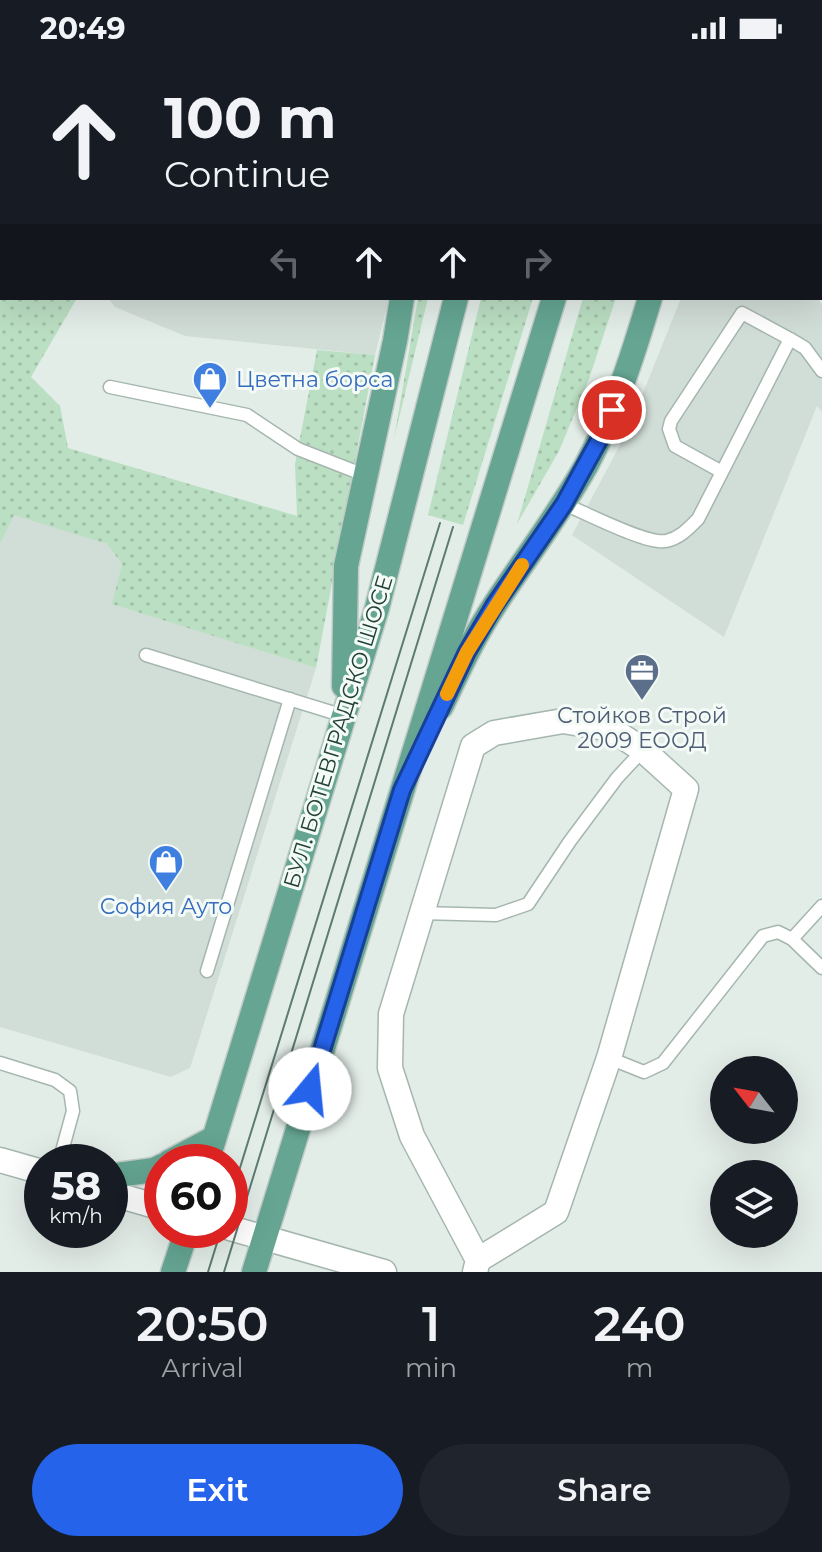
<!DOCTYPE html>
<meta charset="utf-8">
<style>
:root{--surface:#171b24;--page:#20242c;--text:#f1f3f6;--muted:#9ea1a6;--accent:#2563eb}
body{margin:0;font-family:Montserrat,sans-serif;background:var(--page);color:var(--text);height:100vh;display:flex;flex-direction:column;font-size:30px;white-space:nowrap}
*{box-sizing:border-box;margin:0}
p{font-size:26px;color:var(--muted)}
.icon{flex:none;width:44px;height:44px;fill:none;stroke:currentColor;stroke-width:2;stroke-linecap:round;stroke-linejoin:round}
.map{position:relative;height:1216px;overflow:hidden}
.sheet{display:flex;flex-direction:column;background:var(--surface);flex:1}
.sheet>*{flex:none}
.top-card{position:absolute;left:0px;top:0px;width:822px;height:244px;box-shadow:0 8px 32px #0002;background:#171b24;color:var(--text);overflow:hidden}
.needle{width:52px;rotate:301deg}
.fabs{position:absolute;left:710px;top:1000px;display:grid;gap:16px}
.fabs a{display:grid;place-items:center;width:88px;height:88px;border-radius:50%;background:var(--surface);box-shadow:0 8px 32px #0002;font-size:40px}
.speed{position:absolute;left:24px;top:1088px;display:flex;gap:16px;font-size:40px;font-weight:700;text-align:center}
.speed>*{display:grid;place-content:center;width:104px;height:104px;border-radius:50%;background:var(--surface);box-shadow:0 8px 32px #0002;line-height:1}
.speed small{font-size:20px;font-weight:400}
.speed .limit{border:12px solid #d22;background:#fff;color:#111}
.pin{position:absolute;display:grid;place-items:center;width:68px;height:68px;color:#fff;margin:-34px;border:4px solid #fff;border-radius:50%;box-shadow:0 2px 8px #0007}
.me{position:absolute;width:88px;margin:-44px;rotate:17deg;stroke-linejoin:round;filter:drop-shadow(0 0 6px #0008)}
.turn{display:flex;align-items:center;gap:28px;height:168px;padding:0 32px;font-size:36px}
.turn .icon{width:104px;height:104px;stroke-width:2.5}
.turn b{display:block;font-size:56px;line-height:68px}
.lanes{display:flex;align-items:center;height:76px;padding:0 32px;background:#0003;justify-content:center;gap:40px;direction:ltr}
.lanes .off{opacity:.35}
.eta{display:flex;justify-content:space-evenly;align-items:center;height:136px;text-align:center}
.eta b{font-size:48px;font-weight:600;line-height:56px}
.button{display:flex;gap:16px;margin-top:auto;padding:16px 32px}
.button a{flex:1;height:92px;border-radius:48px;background:var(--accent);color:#fff;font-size:32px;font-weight:600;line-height:92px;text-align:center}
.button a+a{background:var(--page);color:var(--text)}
.status{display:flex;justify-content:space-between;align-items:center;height:56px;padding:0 40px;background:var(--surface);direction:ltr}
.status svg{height:22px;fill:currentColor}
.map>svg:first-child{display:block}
</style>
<div class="status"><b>20:49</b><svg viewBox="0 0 49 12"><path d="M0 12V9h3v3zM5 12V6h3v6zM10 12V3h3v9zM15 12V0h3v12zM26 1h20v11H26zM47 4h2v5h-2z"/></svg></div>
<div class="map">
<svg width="822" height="1216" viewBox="0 0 822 1216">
<defs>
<pattern id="grass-dots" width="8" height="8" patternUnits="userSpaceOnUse" patternTransform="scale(2)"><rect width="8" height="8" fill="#bbdfc3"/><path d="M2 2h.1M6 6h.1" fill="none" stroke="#a0c0a8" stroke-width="1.8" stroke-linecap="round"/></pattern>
</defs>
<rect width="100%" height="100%" fill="#e3ede8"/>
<g fill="#d1ddd7">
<polygon points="108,242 389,242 375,299 185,280 115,251"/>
<polygon points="681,242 818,242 822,249 822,356 817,350 724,581 572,479 629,372"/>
<polygon points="14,458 107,488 122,508 113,548 316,612 190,1012 171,1021 0,971 0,488"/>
</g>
<g fill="url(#grass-dots)">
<polygon points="0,0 441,0 2,2 2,242 77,242 31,321 60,350 68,392 297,460 295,408 317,294 375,299 316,612 112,548 122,508 107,488 14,459 0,488"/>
<polygon points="418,242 428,242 394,383"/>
<polygon points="481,242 533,242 463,469 428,459"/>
<polygon points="583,242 616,242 589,323 559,395 517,468"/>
</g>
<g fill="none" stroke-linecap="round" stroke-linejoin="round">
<defs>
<g id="service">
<polyline points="790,283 805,292 822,315"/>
<polyline points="110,331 247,359 298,393 367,420"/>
<path d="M564,448C584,456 647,489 666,485C680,482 688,473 698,463L790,283L742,257L671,365L669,373L675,390L722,416"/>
<polyline points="146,599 344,660"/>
<polyline points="421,857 496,859 528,848 570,785 617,722 643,694"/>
<polyline points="792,883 822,850"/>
<polyline points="207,915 290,643"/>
<polyline points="609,1002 644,1016 663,1007 763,880 778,876 792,883 822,912"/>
<polyline points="0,1007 55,1024 70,1035 73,1055 59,1106"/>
</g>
<polyline id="minor" points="475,1216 478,1204 556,1156 609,1002 686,733 643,694 611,673 563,665 494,677 473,690 391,958 390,1012 412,1080 478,1204"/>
<g id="tertiary">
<polyline points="667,0 669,2"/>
<polyline points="748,0 750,2"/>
<polyline points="820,82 822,84"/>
<polyline points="820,176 822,178"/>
<polyline points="0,1104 42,1116"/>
<polyline points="110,1137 162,1152"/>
<polyline points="230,1172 384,1216"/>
</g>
<g id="primary">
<polyline points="767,0 768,2"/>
<polyline points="457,2 457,0"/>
<polyline points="519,2 519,0"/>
<polyline points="627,2 627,0"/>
<polyline points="716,2 716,0"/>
<polyline points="344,630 346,510 395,285 402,242"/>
<path d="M441,651C458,615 474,580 496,547C526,501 560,457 587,408C615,355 633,299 650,242"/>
<polyline points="169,1106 214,1082"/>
<polyline points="207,1106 377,552 456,242"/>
<polyline points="110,1120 154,1114 162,1110"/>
<polyline points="173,1216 187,1174"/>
<polyline points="254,1216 554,242"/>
</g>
</defs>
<use href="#service" stroke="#a5b6af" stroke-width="15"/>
<use href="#minor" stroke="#a5b6af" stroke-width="27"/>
<use href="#tertiary" stroke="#a5b6af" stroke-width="27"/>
<use href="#primary" stroke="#c1cac7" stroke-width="27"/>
<use href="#service" stroke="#fff" stroke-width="12"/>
<use href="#minor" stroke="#fff" stroke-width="24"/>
<use href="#tertiary" stroke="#fff" stroke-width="24"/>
<use href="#primary" stroke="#65a592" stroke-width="24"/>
<g stroke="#5c7b72" stroke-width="2">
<polyline points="230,1144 440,467"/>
<polyline points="208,1216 221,1174"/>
<polyline points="224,1216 453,471"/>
</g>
</g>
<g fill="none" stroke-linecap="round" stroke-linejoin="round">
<defs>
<polyline id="route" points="310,1033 402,734 467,596 494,550 564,448 604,375 612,354"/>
</defs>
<use href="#route" stroke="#184099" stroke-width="20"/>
<use href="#route" stroke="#2563eb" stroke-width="14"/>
<polyline stroke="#f59e0b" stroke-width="14" points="447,638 467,596 522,509"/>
</g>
<defs>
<symbol id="shop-pin" viewBox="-11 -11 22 30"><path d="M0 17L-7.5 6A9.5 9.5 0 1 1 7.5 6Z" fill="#3f7fe0" stroke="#f4faf6"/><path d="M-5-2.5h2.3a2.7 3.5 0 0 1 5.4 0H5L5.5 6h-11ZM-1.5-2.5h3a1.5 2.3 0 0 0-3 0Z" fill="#fff"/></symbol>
<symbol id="office-pin" viewBox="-11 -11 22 30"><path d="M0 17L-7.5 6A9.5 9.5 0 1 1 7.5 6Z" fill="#5c6f8a" stroke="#f4faf6"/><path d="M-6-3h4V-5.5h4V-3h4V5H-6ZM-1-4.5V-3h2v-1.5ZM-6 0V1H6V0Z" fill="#fff"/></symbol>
</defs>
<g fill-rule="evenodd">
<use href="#shop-pin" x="190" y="303" width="40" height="54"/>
<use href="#office-pin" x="622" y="595" width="40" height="54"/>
<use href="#shop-pin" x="146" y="786" width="40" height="54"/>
</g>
<g text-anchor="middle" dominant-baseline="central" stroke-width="6" stroke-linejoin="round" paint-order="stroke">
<g font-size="22" fill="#366cbe" stroke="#f4faf6" text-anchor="start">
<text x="236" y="323">Цветна борса</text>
<text x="166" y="850" text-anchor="middle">София Ауто</text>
</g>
<g font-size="22" fill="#4e5e75" stroke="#f4faf6">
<text x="642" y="659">Стойков Строй<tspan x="642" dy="25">2009 ЕООД</tspan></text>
</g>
<g font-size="22" fill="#214036" stroke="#f4faf6">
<text transform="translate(338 676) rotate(-73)">БУЛ. БОТЕВГРАДСКО ШОСЕ</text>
</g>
</g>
</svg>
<div class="fabs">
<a><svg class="needle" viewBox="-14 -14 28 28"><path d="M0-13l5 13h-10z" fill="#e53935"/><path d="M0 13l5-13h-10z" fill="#9ea1a6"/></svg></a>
<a><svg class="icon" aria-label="layers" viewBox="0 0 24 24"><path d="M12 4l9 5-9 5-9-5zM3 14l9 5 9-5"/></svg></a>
</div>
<div class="speed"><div>58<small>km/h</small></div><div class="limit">60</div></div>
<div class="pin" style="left:612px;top:354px;background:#d93025"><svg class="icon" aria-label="arrive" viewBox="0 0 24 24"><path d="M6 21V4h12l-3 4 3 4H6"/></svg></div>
<svg class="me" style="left:310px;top:1033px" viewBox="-20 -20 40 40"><circle r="19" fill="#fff"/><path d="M0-13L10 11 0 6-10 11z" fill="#2563eb"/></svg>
<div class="top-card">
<div class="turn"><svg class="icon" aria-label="ahead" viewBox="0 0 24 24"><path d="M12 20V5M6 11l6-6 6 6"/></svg><div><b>100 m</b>Continue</div></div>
<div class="lanes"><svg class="icon off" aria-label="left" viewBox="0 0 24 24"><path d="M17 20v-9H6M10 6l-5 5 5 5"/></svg><svg class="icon" aria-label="ahead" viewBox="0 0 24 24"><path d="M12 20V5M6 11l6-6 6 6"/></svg><svg class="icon" aria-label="ahead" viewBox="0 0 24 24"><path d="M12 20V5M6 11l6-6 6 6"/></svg><svg class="icon off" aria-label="right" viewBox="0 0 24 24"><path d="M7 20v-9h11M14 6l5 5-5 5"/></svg></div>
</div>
</div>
<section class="sheet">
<div class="eta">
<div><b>20:50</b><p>Arrival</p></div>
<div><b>1</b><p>min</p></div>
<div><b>240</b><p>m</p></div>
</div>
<div class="button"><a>Exit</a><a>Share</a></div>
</section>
